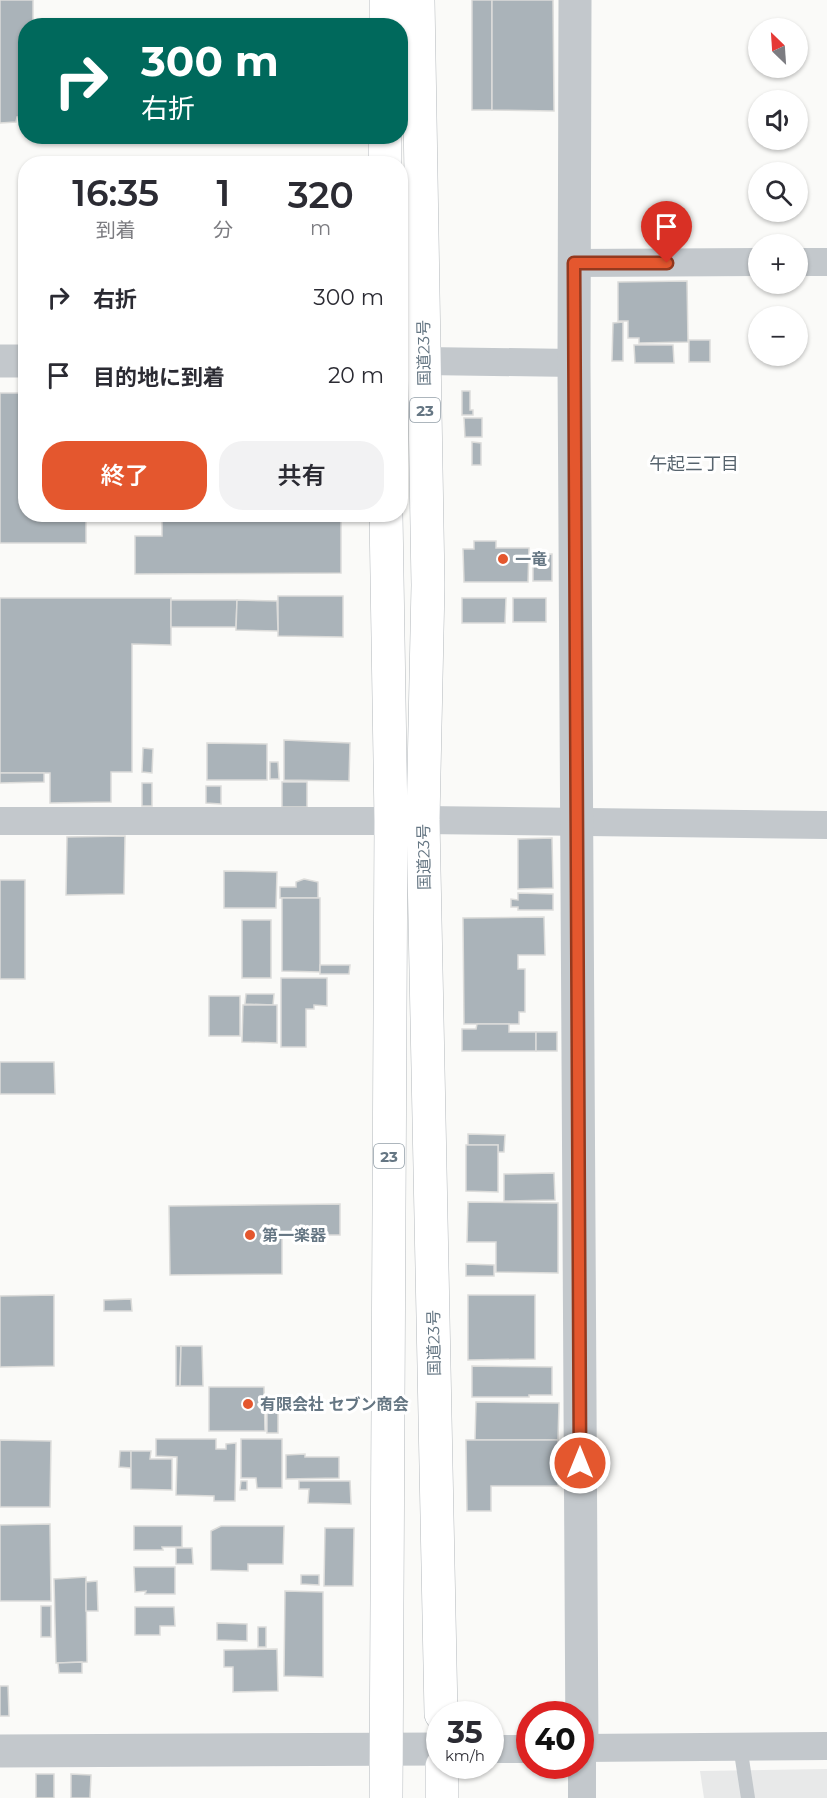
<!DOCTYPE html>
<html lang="ja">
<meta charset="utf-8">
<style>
:root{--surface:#fff;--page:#f2f2f3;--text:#2b2b33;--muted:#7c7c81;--accent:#e4572e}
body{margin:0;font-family:Montserrat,"Noto Sans JP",sans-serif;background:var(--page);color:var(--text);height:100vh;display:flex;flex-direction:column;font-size:22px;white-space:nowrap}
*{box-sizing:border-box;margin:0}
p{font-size:20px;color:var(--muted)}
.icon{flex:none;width:33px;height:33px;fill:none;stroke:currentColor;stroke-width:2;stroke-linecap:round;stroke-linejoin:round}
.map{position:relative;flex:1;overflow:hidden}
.sheet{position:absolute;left:18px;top:156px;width:390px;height:366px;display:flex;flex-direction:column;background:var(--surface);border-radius:24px;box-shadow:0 2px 4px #0004}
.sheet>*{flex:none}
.banner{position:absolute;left:18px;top:18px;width:390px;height:126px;border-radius:24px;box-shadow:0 2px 4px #0004;background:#00695c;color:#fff;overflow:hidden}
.needle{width:39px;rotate:335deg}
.tools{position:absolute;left:748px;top:18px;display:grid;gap:12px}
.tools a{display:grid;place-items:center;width:60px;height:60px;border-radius:50%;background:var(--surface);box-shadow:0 2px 4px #0004;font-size:30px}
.speed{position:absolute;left:426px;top:1701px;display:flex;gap:12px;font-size:30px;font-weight:700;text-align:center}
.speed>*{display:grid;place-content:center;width:78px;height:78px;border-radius:50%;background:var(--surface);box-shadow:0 2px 4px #0004;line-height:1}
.speed small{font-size:15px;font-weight:400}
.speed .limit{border:9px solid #d22;background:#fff;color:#111}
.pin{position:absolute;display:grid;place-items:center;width:51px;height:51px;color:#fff;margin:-62px -26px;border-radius:50% 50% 50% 0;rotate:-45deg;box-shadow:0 0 6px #0007}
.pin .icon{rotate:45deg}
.me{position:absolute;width:66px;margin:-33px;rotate:0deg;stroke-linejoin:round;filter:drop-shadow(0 0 4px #0008)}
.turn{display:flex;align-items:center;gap:21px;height:126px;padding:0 24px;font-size:27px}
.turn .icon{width:78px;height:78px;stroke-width:2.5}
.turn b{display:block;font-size:42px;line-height:51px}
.eta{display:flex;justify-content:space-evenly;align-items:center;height:102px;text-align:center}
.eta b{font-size:36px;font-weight:600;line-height:42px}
.button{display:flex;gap:12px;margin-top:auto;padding:12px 24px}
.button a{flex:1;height:69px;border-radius:24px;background:var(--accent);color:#fff;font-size:24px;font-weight:600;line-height:69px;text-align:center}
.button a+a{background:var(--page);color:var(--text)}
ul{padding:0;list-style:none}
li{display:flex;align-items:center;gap:18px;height:78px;padding:0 24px}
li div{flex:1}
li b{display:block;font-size:22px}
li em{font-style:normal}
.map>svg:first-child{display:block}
</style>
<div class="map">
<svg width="827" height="1798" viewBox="0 0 827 1798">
<rect width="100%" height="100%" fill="#fafaf8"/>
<polygon fill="#e8e9e9" points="827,1769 827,1798 704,1798 700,1771"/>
<g fill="#aab3b9" stroke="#dcdcda" stroke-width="1.5">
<polygon points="0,0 33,0 33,26 26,26 26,117 17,117 16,122 0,123"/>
<rect x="472" y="0" width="20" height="110"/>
<polygon points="492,0 553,0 554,111 492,110"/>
<polygon points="687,281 688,342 639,343 639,338 628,338 628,321 618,321 618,282"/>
<polygon points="623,322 623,361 612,361 613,323"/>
<rect x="689" y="340" width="21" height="22"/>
<polygon points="634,345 673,345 674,363 635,363"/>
<polygon points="462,391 470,391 470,410 473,410 473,415 462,415"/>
<polygon points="0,393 26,393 26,514 86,514 86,543 0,543"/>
<polygon points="464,418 482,418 482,437 465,437"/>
<polygon points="472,442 481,443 481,465 472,465"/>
<polygon points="162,514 341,514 341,573 135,574 135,536 162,536"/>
<polygon points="474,541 496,541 496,548 529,548 528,582 464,582 463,549 474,549"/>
<polygon points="552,554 552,581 533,581 533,555"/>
<polygon points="278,596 343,596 343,637 278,636"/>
<polygon points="0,598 171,598 171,645 132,644 132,772 111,772 111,802 50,803 50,773 0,773"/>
<polygon points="462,598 506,598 505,623 462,623"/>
<rect x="513" y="598" width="33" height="24"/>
<polygon points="171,600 237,600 236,627 171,627"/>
<polygon points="237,600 277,601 278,631 236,630"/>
<polygon points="284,740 350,743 349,781 284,780"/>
<polygon points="207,743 267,744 267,780 207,780"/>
<polygon points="143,748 153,749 152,773 142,772"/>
<polygon points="270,762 278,762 279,779 270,779"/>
<polygon points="0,773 44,773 44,782 0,783"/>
<rect x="282" y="782" width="25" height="25"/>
<rect x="142" y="783" width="10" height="23"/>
<polygon points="206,786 221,786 221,804 206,803"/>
<polygon points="125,836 124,894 66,895 67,837"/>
<polygon points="552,838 553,888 518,889 518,839"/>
<polygon points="224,871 277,872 276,908 224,908"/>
<polygon points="304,879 318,882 318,898 280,898 280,887 296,887 296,882"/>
<rect x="0" y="880" width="25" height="99"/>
<polygon points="518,893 553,894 553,910 518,910 518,907 511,907 511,899 518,900"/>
<polygon points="282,898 320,898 320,972 282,971"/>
<polygon points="544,917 545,955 518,955 518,969 525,969 525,1012 519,1012 519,1024 464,1024 463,918"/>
<rect x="242" y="920" width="29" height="58"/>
<polygon points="320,965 350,965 349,974 320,974"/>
<polygon points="281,978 327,978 327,1006 314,1005 314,1009 306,1009 306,1047 281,1047"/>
<polygon points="246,994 274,994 273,1005 245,1004"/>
<rect x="209" y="996" width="31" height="40"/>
<polygon points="243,1005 277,1005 277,1043 242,1042"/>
<polygon points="477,1024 509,1024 509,1032 536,1032 536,1051 462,1051 462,1029 476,1029"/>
<rect x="536" y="1032" width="21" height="19"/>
<polygon points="0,1062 54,1062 55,1094 0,1094"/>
<polygon points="468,1134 505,1135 504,1152 498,1152 498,1145 468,1145"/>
<polygon points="466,1145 498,1145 498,1192 466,1191"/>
<polygon points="554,1173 555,1200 504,1201 504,1174"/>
<polygon points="468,1202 558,1203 558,1273 496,1272 496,1242 467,1242"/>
<polygon points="340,1204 340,1235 282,1235 282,1274 170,1275 169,1206"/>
<polygon points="466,1264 494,1265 494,1276 466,1276"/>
<polygon points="54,1295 54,1366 0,1367 0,1296"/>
<polygon points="468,1295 535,1295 535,1359 468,1360"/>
<polygon points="131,1299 132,1311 104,1311 104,1300"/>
<polygon points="176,1346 181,1346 180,1386 176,1386"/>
<polygon points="181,1346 202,1346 203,1386 180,1386"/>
<polygon points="472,1366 552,1367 552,1395 529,1395 529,1397 472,1397"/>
<polygon points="209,1387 264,1387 265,1431 209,1431"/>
<polygon points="476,1402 559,1403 558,1440 475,1440"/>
<rect x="267" y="1409" width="11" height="24"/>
<polygon points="156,1439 216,1439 216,1449 226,1449 226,1444 236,1443 235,1501 214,1501 214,1496 176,1495 177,1457 156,1456"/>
<polygon points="241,1439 282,1439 282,1488 257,1488 256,1478 241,1478"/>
<polygon points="0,1440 51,1441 50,1507 0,1507"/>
<polygon points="466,1440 558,1440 558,1486 491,1486 491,1511 467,1511"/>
<polygon points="120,1451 131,1451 131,1468 119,1467"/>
<polygon points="131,1451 151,1451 150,1459 172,1459 172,1490 131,1489"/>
<polygon points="305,1454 305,1457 339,1457 339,1478 286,1479 286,1455"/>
<polygon points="241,1481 247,1481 247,1490 240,1490"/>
<polygon points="299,1481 350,1481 351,1504 308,1503 309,1489 299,1489"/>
<polygon points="50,1524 51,1601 0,1601 0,1525"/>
<polygon points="134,1526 182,1526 182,1547 162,1547 163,1550 134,1550"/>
<polygon points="221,1526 284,1526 283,1564 248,1564 248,1571 211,1570 211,1531"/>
<polygon points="325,1528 354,1528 353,1586 324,1586"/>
<polygon points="176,1548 192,1548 193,1564 176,1564"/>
<polygon points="134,1567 175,1567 175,1594 145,1594 146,1591 135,1592"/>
<polygon points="301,1575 319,1575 319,1585 301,1584"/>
<polygon points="86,1577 87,1662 56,1663 54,1579"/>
<polygon points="97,1581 98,1611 86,1611 86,1582"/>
<polygon points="285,1591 323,1592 323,1677 284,1676"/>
<rect x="41" y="1606" width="10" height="31"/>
<polygon points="135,1607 174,1607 175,1626 160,1626 160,1635 135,1635"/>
<polygon points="217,1623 247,1624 247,1641 217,1640"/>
<rect x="258" y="1627" width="8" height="20"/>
<polygon points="277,1649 278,1691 233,1692 233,1667 224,1667 224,1650"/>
<polygon points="82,1662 82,1673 59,1673 58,1663"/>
<polygon points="0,1686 8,1686 9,1716 0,1716"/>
<rect x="36" y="1774" width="18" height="24"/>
<polygon points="71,1774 91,1775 90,1798 71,1798"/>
</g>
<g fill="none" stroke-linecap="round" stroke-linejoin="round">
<defs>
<g id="trunk">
<polyline points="418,0 428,585 423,820 441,1714"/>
<polyline points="386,26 386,0"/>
<polyline points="385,164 385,136"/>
<polyline points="442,1766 442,1798"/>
<polyline points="386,1798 391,821 386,514"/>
</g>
</defs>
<use href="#trunk" stroke="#b4b9bd" stroke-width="34"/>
<polyline stroke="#c3c8cc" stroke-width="14" points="740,1746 748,1798"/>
<g stroke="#c3c8cc" stroke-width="28">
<polyline points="798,262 827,262"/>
<polyline points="574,263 759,262"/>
<polyline points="425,361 574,363"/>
<polyline points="423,820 827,825"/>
<polyline points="0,821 391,821"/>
<polyline points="580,1748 827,1746"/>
<polyline points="582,1748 582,1798"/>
<polyline points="490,1749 530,1749"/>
</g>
<g stroke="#c3c8cc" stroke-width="33">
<polyline points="575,0 574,363 582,1748"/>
<polyline points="400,360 425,361"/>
<polyline points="0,361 26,361"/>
<polyline points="0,1751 440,1749"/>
</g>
<use href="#trunk" stroke="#fff" stroke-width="33"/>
</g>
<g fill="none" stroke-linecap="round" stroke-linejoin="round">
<defs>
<polyline id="route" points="580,1463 574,263 667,263"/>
</defs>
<use href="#route" stroke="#94391e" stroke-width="15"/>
<use href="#route" stroke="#e4572e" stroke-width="10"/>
</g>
<g fill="#e4572e" stroke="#fff" stroke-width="2">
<circle cx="503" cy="559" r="6"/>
<circle cx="250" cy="1235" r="6"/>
<circle cx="248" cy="1404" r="6"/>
</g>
<g text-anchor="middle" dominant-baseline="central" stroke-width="6" stroke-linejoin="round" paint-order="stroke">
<g fill="#fff" stroke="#939fa8" stroke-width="1.5">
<rect x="410" y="398" width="30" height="24" rx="4.5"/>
<rect x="374" y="1144" width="30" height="24" rx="4.5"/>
</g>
<g font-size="15" font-weight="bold" fill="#657683">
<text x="425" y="410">23</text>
<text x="389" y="1156">23</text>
</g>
<g font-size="16" fill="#657683" stroke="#fff">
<text transform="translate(424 353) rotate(-91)">国道23号</text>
<text transform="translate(424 857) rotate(-91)">国道23号</text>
<text transform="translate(434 1343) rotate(-91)">国道23号</text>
</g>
<g font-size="16" font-weight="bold" fill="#657683" stroke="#fff" text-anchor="start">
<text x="515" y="559">一竜</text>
<text x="262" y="1235">第一楽器</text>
<text x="260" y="1404">有限会社 セブン商会</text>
</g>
<g font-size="18" fill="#57646e" stroke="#fff">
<text x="694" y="464">午起三丁目</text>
</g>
</g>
</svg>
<div class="tools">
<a><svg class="needle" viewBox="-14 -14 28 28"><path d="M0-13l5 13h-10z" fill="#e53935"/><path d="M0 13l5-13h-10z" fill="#7c7c81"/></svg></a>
<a><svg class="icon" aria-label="sound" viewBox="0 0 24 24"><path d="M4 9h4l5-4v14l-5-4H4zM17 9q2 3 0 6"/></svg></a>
<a><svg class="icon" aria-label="search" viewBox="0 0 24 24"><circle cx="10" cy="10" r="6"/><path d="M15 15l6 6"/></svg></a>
<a>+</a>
<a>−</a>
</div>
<div class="speed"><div>35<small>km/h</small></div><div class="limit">40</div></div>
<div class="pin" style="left:667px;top:263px;background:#d93025"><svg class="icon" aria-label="arrive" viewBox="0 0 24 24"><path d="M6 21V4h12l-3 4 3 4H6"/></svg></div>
<svg class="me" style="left:580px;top:1463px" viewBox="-20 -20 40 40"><circle r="17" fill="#e4572e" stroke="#fff" stroke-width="3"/><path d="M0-11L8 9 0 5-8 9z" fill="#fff"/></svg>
<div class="banner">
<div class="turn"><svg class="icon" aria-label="right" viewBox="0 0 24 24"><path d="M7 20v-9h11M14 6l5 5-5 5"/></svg><div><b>300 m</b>右折</div></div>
</div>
<section class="sheet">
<div class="eta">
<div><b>16:35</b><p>到着</p></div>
<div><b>1</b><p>分</p></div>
<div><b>320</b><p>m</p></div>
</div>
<ul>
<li><svg class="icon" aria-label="right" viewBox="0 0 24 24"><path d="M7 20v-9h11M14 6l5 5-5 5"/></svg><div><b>右折</b></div><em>300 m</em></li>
<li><svg class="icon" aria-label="arrive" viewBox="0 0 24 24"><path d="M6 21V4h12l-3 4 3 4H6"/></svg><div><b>目的地に到着</b></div><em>20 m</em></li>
</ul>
<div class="button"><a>終了</a><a>共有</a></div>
</section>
</div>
